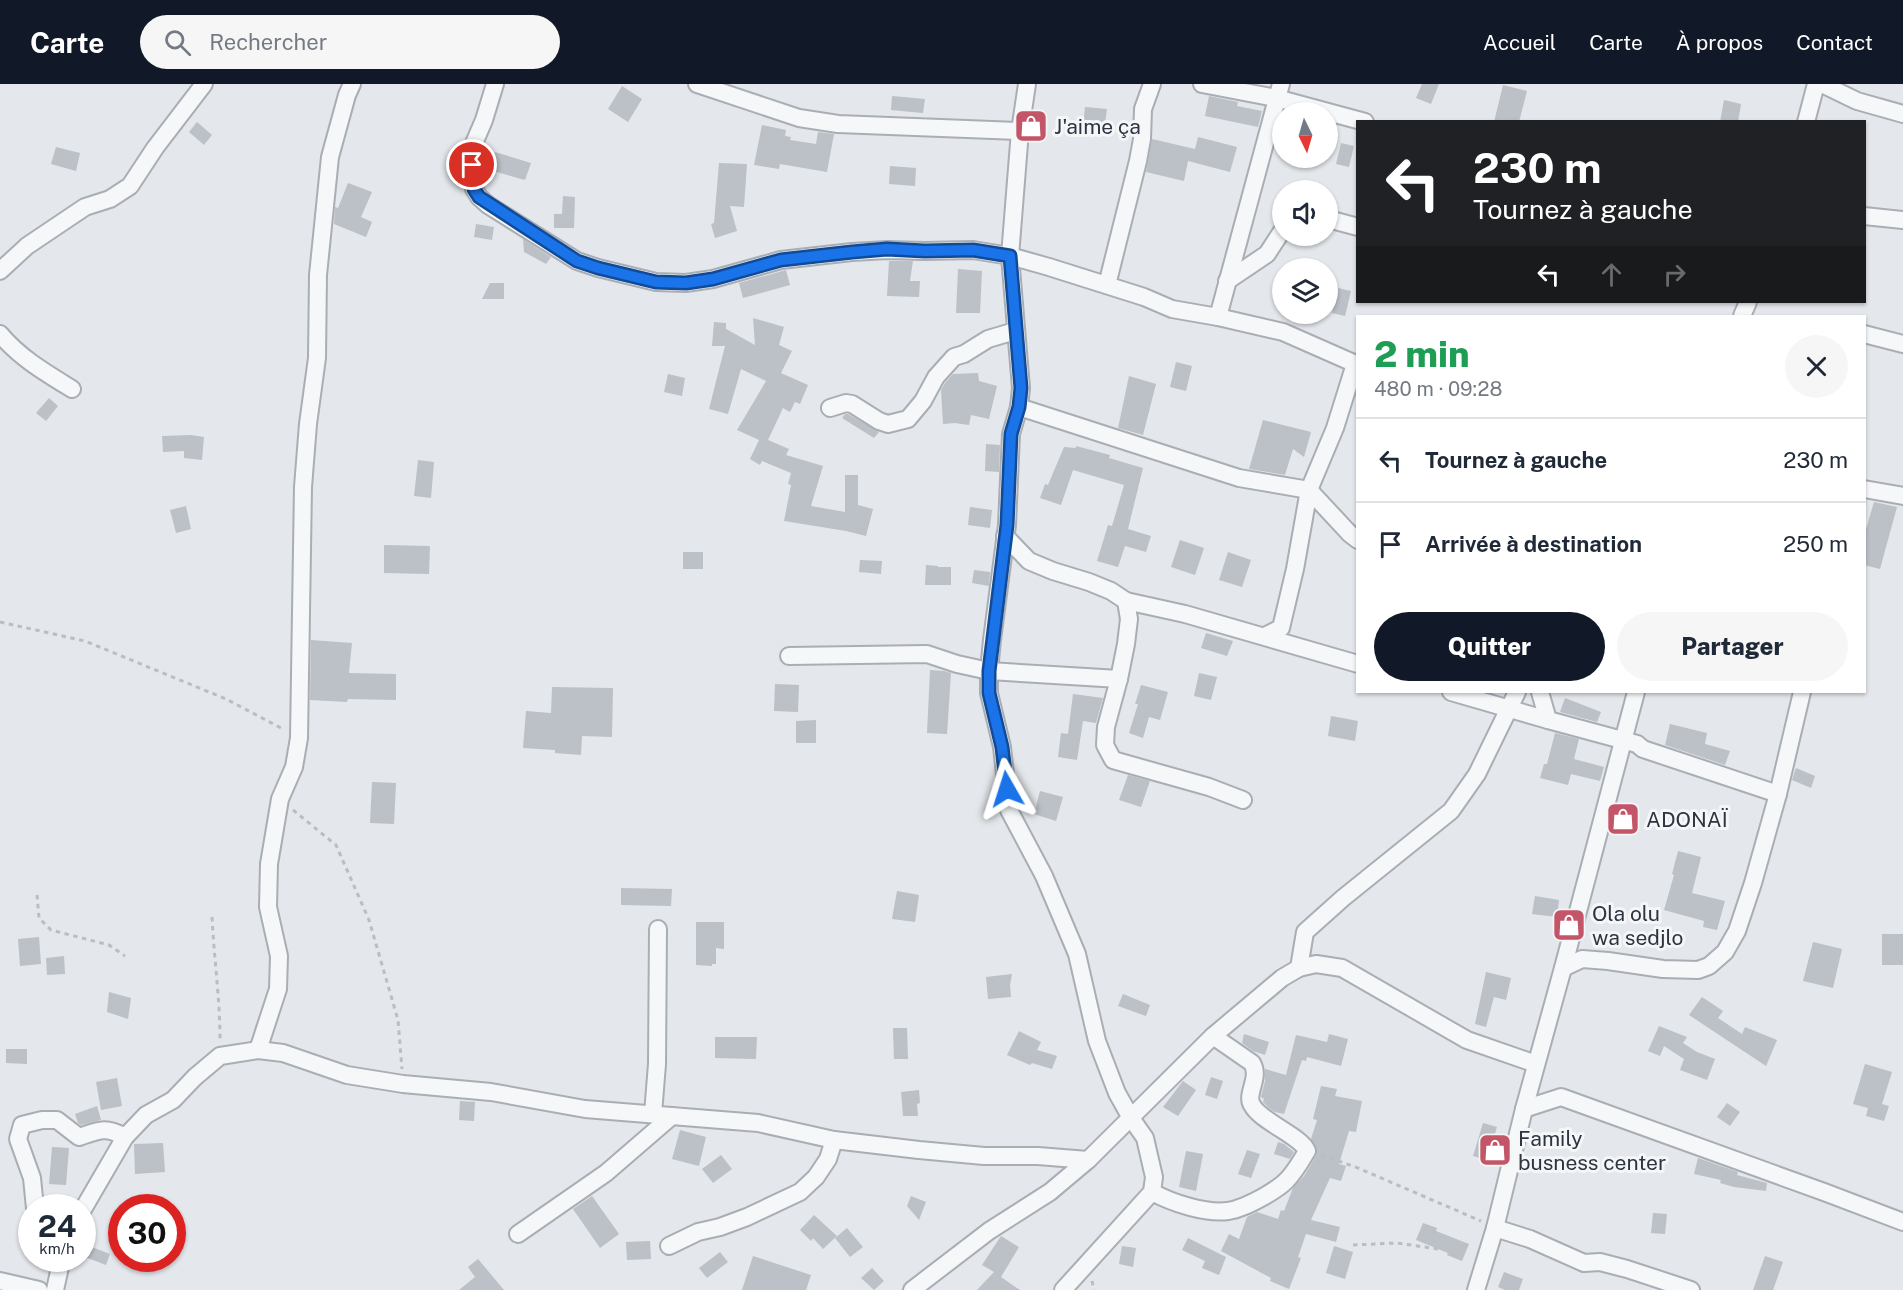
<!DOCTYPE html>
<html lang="fr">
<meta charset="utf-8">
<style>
:root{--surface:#fff;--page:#f6f6f7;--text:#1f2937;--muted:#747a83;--line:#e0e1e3;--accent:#111827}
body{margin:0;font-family:"Public Sans",sans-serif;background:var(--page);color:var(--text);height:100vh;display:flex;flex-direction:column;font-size:22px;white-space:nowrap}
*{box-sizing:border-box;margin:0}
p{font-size:20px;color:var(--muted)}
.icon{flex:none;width:33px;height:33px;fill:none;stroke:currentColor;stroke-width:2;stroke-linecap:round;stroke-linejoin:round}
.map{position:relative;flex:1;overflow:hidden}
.panel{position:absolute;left:1356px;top:231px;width:510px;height:378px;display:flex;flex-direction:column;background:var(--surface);border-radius:0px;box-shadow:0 2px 4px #0004}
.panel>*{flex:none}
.guide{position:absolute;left:1356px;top:36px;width:510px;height:183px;border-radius:0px;box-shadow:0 2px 4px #0004;background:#202124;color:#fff;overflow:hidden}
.needle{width:39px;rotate:175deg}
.controls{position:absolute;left:1272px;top:18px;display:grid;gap:12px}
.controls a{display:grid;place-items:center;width:66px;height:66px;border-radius:50%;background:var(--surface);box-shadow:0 2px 4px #0004;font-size:30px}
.speed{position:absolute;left:18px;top:1110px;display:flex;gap:12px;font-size:30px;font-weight:700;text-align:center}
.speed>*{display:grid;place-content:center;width:78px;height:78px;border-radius:50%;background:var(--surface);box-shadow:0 2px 4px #0004;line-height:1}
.speed small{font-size:15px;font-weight:400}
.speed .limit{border:9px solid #d22;background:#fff;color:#111}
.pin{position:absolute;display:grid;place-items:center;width:51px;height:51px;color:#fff;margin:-26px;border:3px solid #fff;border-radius:50%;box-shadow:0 2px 6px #0007}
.me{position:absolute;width:66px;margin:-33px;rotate:354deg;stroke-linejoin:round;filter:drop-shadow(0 0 4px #0008)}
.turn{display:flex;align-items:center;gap:21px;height:126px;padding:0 18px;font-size:27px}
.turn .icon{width:78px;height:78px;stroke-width:2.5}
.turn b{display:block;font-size:42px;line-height:51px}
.lanes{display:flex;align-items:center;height:57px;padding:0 18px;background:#0003;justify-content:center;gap:30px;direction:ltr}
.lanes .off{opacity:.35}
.round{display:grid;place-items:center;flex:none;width:63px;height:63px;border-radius:32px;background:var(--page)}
.summary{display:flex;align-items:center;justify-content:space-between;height:102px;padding:0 18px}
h1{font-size:36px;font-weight:800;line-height:45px;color:#1e9e55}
.primary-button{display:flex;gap:12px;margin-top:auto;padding:12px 18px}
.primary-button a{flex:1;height:69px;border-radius:36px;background:var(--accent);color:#fff;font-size:24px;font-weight:800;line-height:69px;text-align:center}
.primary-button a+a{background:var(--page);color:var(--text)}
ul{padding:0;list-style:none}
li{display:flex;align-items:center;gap:18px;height:84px;padding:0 18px;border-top:2px solid var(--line)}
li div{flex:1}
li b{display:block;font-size:22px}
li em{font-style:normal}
header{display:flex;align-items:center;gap:36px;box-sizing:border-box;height:84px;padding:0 30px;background:var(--accent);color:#fff}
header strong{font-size:28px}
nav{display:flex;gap:33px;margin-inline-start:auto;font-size:21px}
.search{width:420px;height:54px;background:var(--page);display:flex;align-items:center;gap:15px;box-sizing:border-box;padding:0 21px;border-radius:33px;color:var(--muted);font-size:22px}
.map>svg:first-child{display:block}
</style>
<header>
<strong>Carte</strong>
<div class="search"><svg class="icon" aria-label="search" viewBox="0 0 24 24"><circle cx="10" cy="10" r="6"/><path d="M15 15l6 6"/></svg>Rechercher</div>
<nav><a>Accueil</a><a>Carte</a><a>À propos</a><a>Contact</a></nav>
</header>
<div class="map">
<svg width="1903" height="1206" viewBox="0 0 1903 1206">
<rect width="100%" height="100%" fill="#e4e7eb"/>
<g fill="#bcc0c7">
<polygon points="1422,0 1439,0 1431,20 1416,14"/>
<polygon points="1503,1 1527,7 1519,38 1494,38"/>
<polygon points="622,2 642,15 628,38 608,25"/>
<polygon points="892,12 925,15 923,29 891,26"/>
<polygon points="1209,12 1238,18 1237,22 1262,27 1258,43 1205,32"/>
<polygon points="1724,16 1741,20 1738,38 1720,38"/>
<polygon points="1085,23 1107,25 1104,46 1083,44"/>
<polygon points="197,38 212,51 204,61 189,48"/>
<polygon points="762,41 786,46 785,52 791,53 790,56 816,60 818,48 834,50 827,88 780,80 779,85 754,81"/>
<polygon points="1198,53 1237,63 1230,88 1188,77 1184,97 1146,88 1152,55 1195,65"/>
<polygon points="1341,59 1354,62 1349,83 1336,80"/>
<polygon points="56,63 80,69 76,87 51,80"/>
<polygon points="495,68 531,79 525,96 490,86"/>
<polygon points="719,79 747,80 744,123 730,122 737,147 715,154 711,140 714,139"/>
<polygon points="890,82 916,84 915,102 889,100"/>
<polygon points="348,99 372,108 361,133 372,138 366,153 334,140 335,123 338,124"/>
<polygon points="563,112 575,113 574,144 554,144 554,130 562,130"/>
<polygon points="476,140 494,143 492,156 474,153"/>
<polygon points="523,155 551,173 546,180 524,168"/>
<polygon points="889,177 913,177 910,197 920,197 919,213 887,212"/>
<polygon points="958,185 982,187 980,229 956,229"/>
<polygon points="786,186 790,201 743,214 739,199"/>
<polygon points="490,199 504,199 504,215 482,215"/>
<polygon points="1338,204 1351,207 1345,232 1332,229"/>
<polygon points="753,234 784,243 779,261 792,267 781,289 808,301 800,320 795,318 790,328 783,324 768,356 789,365 786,371 823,382 811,422 845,428 845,391 858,391 858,421 873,425 866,452 846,447 784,437 791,401 788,400 791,389 762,377 760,381 750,375 759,356 737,346 766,297 741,285 728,330 709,325 725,262 712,262 714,238 726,239 726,245 755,261"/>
<polygon points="1176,278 1192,282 1186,307 1170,303"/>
<polygon points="978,289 979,297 997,302 989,335 971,331 969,341 955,339 943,340 941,306 945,299 953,290"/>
<polygon points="668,290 685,294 682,312 664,308"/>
<polygon points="1129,292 1156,300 1143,351 1118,344"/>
<polygon points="49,314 58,322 46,337 36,329"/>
<polygon points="845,330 848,330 879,348 874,354 842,334"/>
<polygon points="1263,336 1311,348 1304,373 1293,365 1285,391 1249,385"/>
<polygon points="191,351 204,353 202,376 184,374 184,367 163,368 162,352"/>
<polygon points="986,360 1000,361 999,388 985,387"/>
<polygon points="1076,362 1110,371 1109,374 1143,384 1128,445 1151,452 1146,468 1125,462 1118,483 1097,477 1108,441 1112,442 1124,401 1073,386 1061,421 1040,414 1045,400 1048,401 1064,363 1076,364"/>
<polygon points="418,376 434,378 431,414 414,412"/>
<polygon points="1874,418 1897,423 1880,485 1864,481 1864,452"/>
<polygon points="186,422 191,445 176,449 170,426"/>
<polygon points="970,423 992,426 990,444 968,441"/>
<polygon points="1180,456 1204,464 1195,491 1171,483"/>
<polygon points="384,461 430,462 429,490 384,489"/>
<rect x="683" y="468" width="20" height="17"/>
<polygon points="1228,468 1251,476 1242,503 1219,496"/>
<polygon points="860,476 882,477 881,490 859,488"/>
<polygon points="926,481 938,482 938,483 951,483 951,501 925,501"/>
<polygon points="974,486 990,488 989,502 972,499"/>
<polygon points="1206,549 1233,557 1227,572 1201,564"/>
<polygon points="311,556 352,559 349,589 396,590 396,616 348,615 347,618 310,616"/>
<polygon points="930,586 944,587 951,589 947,650 927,649"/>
<polygon points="1199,589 1217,593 1211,616 1194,612"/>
<polygon points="775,600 799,601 798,628 774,627"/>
<polygon points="1141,601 1168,608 1160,636 1149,633 1143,654 1129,649 1138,620 1135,620"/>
<polygon points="552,603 613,604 612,653 582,652 581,671 555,669 555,666 523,664 526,627 551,629"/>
<polygon points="1073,610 1103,614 1096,639 1083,637 1077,676 1058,673 1061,649 1068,650"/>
<polygon points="1565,614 1601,628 1597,638 1560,628"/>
<polygon points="1331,632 1358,637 1355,657 1328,652"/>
<polygon points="816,636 816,659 796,659 796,637"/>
<polygon points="1670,640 1707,649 1705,660 1730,667 1725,681 1665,661"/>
<polygon points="1555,649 1579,655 1574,675 1604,683 1600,697 1571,690 1568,701 1540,694 1544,680 1547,680"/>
<polygon points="1796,684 1815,692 1811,704 1792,696"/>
<polygon points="1128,691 1150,697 1141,723 1119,716"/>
<polygon points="372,698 396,699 394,740 370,739"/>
<polygon points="1040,707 1063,713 1056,737 1034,730"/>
<polygon points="1678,767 1701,773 1692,809 1725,817 1717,846 1703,843 1704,837 1664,826 1674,791 1672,790"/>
<polygon points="621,804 672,805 671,822 621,821"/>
<polygon points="897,807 919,811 915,838 892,835"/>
<polygon points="1535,812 1559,816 1557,833 1532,830"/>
<polygon points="696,838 724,838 724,865 716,864 716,880 712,880 712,882 696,881"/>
<rect x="1882" y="850" width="21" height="31"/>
<polygon points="39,853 41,880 20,882 18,855"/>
<polygon points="1813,858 1842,865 1833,904 1803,897"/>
<polygon points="64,872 65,890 47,891 46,874"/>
<polygon points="1486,888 1511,894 1506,916 1494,913 1486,943 1475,940"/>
<polygon points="1012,890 1010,901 1011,913 988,915 986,893"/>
<polygon points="109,908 131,914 128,935 107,928"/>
<polygon points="1123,910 1150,921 1146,932 1118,922"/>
<polygon points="1702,913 1723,927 1718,934 1742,950 1745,943 1777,956 1766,982 1689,931"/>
<polygon points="1659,942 1687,953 1683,959 1697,968 1715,975 1707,996 1680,986 1684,975 1664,962 1660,972 1648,967"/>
<polygon points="893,944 907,944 908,975 894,975"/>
<polygon points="1019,947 1041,958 1037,966 1057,972 1052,985 1032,979 1030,981 1007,971"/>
<polygon points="1244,950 1269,958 1265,971 1253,967 1242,959"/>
<polygon points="1329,950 1348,955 1341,982 1307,973 1306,977 1302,976 1284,1030 1275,1028 1270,1025 1263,1018 1264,1015 1261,1013 1265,997 1265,985 1286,991 1296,951 1327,958"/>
<polygon points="715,953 757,953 756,975 715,974"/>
<polygon points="6,965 27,965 27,980 6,979"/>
<polygon points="1865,980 1892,988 1882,1020 1889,1022 1884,1037 1866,1032 1868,1024 1853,1020"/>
<polygon points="1211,993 1223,997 1217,1015 1205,1011"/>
<polygon points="117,994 122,1022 101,1026 96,998"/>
<polygon points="1183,997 1196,1006 1178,1032 1163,1023"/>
<polygon points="1321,1002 1337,1005 1335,1012 1362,1017 1356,1048 1349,1047 1339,1080 1346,1082 1341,1097 1330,1094 1311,1136 1340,1143 1336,1158 1306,1150 1298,1173 1301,1174 1289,1205 1270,1197 1271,1194 1221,1167 1229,1150 1239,1155 1247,1133 1257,1128 1278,1135 1281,1126 1284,1127 1293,1104 1304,1092 1316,1072 1317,1066 1311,1055 1317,1036 1313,1035"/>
<polygon points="919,1006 920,1019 917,1020 918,1032 903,1032 901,1008"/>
<polygon points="460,1017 475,1018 474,1037 459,1036"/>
<polygon points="1727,1019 1740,1028 1730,1042 1717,1033"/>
<polygon points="97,1022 101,1036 81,1041 78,1039 75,1030"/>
<polygon points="1483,1039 1497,1043 1487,1076 1473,1072"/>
<polygon points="680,1046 706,1053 699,1082 672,1075"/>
<polygon points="1278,1058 1284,1060 1294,1068 1290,1075 1274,1070"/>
<polygon points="163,1059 165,1088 135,1090 134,1060"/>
<polygon points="52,1063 69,1064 66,1101 49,1100"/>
<polygon points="1247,1066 1260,1070 1251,1094 1238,1090"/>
<polygon points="1186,1067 1203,1070 1196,1107 1179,1103"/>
<polygon points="721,1071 732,1085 713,1099 702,1085"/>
<polygon points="1698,1074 1738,1088 1737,1091 1767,1099 1766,1107 1734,1103 1720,1099 1721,1096 1694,1090"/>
<polygon points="592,1112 619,1150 600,1164 573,1125"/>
<polygon points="911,1112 926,1118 919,1136 907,1122"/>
<polygon points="1653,1129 1667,1130 1665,1150 1651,1149"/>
<polygon points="814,1131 837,1152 823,1165 813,1154 811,1157 800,1146"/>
<polygon points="1423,1139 1437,1144 1436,1147 1469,1160 1462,1177 1447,1171 1448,1169 1416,1156"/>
<polygon points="847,1144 863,1163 850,1173 835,1154"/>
<polygon points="1001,1152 1019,1163 1001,1193 1020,1206 977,1206 994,1188 982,1181"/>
<polygon points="1188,1154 1226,1173 1219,1191 1202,1184 1205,1177 1182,1166"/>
<polygon points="650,1157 651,1175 627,1176 626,1158"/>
<polygon points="89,1162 110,1170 106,1181 85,1173"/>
<polygon points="1122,1162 1136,1164 1133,1183 1119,1180"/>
<polygon points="1334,1162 1353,1168 1345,1195 1326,1189"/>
<polygon points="720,1168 728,1178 707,1194 699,1184"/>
<polygon points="753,1172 811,1191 806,1206 742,1206"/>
<polygon points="1765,1172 1783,1178 1773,1206 1753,1206"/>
<polygon points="478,1175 504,1206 459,1206 475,1193 468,1183"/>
<polygon points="872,1184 884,1197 874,1206 861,1194"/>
<polygon points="1504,1188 1523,1195 1519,1206 1505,1206 1498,1203"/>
</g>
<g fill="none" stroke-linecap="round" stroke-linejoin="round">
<defs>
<g id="street">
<polyline points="495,0 484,36 472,64 474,105 479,113 488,121 577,177 598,184 656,198 686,199 713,195 781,176 852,168 887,166 925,167 973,166 1010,172 1049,183 1144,213 1172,225 1218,233 1283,248 1358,281"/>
<polyline points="697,0 799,34 838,40 1020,47"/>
<polyline points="1027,0 1020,47 1010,172 1021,304 1019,323 1011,350 1007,441 992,556 989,587 989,609 1002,663 1009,726 1044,792 1077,870 1097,957 1117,1009 1131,1034 1145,1054 1154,1093 1152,1108 1063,1206"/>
<polyline points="1202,0 1276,14 1365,38"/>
<polyline points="1822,0 1857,17 1903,30"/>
<polyline points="1806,38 1816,0"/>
<polyline points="1864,132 1903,136"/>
<polyline points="1328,135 1358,143"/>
<polyline points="0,187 27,162 85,123 110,115 130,102 155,64 204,0"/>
<polyline points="1227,197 1267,170 1282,147"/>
<polyline points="1107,201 1138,77 1142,55 1143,25 1152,0"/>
<polyline points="1742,232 1748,218"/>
<polyline points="1218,233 1281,0"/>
<path d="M0,250C20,274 46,289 72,305"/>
<polyline points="1864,250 1903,260"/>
<polyline points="1019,323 1239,394 1309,406 1335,344 1355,280"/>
<polyline points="830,324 846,319 852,320 879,337 888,340 908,335 923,317 936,293 954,273 964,270 988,255 1015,247"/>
<polyline points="1864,405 1903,412"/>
<polyline points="1005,452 1029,477 1053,487 1089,498 1111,507 1126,517 1129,535 1126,560 1119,595 1106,643 1105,661 1113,676 1209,703 1243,716"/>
<polyline points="1126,517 1185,530 1358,580"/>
<polyline points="1265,552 1281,544 1295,485 1309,406 1350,450 1358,456"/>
<polyline points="789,572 927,570 957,580 989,587 1119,595"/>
<polyline points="1451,608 1548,636"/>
<polyline points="1540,608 1548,636 1637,660 1643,665 1778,710"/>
<polyline points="1299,884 1305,848 1343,814 1451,727 1477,690 1517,608"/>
<polyline points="1563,884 1582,875 1608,877 1663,885 1698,886 1709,882 1725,868 1737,847 1753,799 1778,710 1802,608"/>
<polyline points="258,966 278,905 279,872 268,823 269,780 280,715 294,683 299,654 303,403 308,340 317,274 318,191 330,73 347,11 352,0"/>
<polyline points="1524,1025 1561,1013 1824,1108 1903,1138"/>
<polyline points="653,1030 657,980 658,845"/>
<path d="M1152,1108C1172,1119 1206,1130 1228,1127C1241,1125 1252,1119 1263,1113C1270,1109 1280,1103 1286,1097C1295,1088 1301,1077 1307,1067C1301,1052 1261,1038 1252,1021C1245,1010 1261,994 1252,979L1213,952"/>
<path d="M35,1124L32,1094L18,1055L22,1041L42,1036H57L79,1053C99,1046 106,1042 125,1053"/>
<polyline points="82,1127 125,1053 146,1031 173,1016 195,993 220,972 258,966 283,969 347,991 403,1000 491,1008 585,1025 758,1039 834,1056 919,1066 984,1072 1038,1072 1088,1076"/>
<polyline points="1495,1144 1530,1155 1584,1179 1600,1178 1627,1185 1691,1206"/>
<polyline points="518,1150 606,1089 672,1032"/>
<polyline points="669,1162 698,1148 720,1143 747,1133 800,1108 816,1093 828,1075 834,1056"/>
<polyline points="0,1197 39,1206"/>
<polyline points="55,1206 62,1174"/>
<polyline points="912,1206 989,1147 1050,1108 1088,1076 1213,952 1282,894 1299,884 1316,880 1342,884 1467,956 1536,980"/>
<polyline points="1476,1206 1495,1144 1524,1025 1563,884 1636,608"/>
</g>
</defs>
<use href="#street" stroke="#a9aeb5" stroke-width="20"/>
<g stroke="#babdc2" stroke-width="3" stroke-dasharray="4.5 4.5" stroke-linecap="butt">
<polyline points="0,538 85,557 226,615 283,645"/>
<polyline points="293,726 336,761 369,836 398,936 402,985"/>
<polyline points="37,811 39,834 51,846 109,861 125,872"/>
<path d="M212,833C214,874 220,915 220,956"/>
<polyline points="1321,1071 1358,1084 1481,1137"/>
<polyline points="1353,1161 1397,1159 1438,1165"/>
<polyline points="1092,1197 1094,1206"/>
</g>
<use href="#street" stroke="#f6f7f9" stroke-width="16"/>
</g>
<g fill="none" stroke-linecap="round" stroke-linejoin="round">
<defs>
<polyline id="route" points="472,81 474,105 479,113 577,177 598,184 656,198 686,199 713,195 781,176 852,168 887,165 925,167 973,166 1010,172 1021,304 1019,323 1011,350 1007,441 989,587 989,609 1002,663 1007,705"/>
</defs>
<use href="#route" stroke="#114b97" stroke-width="15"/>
<use href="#route" stroke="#1a73e8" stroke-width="10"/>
</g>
<defs>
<symbol id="shop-square" viewBox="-11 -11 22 22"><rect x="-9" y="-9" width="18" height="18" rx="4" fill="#c35569" stroke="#f4f6f8"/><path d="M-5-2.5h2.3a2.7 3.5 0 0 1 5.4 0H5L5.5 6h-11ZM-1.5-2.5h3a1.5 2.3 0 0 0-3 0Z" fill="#fff"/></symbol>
</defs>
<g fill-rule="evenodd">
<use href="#shop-square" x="1012" y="23" width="38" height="38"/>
<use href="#shop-square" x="1604" y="716" width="38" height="38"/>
<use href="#shop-square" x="1550" y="822" width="38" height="38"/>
<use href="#shop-square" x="1476" y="1047" width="38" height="38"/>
</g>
<g text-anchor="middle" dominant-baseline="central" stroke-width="6" stroke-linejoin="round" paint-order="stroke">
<g font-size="21" fill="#2d3542" stroke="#f4f6f8" text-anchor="start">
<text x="1054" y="42">J'aime ça</text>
<text x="1646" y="735">ADONAÏ</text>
<text x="1592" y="829">Ola olu<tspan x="1592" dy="24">wa sedjlo</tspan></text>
<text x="1518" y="1054">Family<tspan x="1518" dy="24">busness center</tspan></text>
</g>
</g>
</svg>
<div class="controls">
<a><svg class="needle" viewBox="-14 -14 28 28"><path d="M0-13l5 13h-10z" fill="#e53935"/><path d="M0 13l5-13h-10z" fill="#747a83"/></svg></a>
<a><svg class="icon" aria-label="sound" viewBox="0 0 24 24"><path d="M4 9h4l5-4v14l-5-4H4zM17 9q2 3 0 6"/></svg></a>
<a><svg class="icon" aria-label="layers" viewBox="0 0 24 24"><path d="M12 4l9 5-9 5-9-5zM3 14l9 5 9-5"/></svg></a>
</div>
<div class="speed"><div>24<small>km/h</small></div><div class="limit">30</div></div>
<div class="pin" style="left:472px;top:81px;background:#d93025"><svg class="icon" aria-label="arrive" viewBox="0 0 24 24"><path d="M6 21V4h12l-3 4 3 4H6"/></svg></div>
<svg class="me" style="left:1007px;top:705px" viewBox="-20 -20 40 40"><path d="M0-17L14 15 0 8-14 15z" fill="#1a73e8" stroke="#fff" stroke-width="4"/></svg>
<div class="guide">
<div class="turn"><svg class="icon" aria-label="left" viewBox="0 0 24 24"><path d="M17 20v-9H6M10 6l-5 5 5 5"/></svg><div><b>230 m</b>Tournez à gauche</div></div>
<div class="lanes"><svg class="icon" aria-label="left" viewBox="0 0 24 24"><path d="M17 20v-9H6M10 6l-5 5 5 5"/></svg><svg class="icon off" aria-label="ahead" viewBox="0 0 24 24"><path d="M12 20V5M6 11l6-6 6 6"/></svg><svg class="icon off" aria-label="right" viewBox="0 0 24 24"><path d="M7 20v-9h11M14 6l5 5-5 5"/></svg></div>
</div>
<section class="panel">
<div class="summary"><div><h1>2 min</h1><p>480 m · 09:28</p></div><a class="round"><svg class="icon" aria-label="close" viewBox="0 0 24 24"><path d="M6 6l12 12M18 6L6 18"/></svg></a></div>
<ul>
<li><svg class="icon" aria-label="left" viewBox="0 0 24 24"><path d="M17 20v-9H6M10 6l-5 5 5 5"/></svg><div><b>Tournez à gauche</b></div><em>230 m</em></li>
<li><svg class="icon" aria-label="arrive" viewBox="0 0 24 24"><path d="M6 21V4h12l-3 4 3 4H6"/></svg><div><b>Arrivée à destination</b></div><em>250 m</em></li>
</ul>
<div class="primary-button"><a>Quitter</a><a>Partager</a></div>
</section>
</div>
